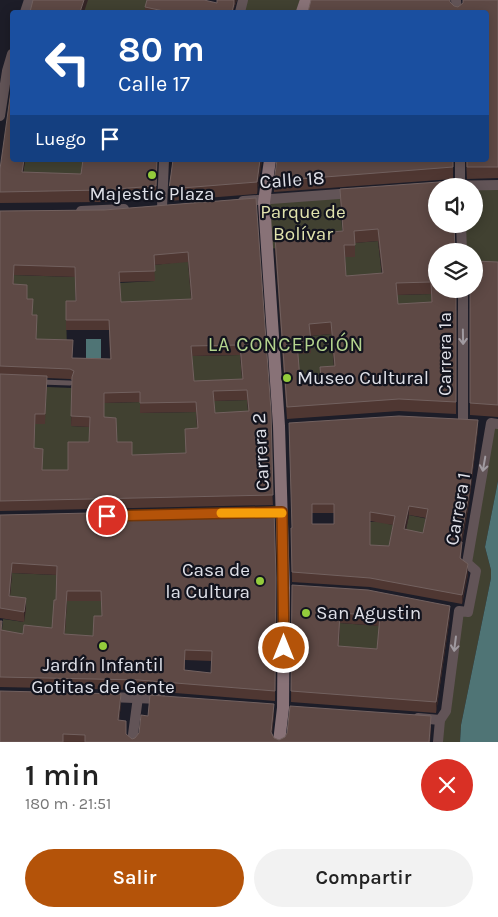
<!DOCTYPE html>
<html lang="es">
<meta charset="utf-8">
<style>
:root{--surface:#fff;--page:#f2f2f2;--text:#222;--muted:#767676;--accent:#b45309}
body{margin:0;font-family:Karla,sans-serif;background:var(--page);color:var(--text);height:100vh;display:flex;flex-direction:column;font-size:19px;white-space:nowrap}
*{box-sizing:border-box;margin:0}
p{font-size:16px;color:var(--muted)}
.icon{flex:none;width:28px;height:28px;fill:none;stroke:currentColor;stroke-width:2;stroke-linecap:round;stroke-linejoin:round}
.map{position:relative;height:742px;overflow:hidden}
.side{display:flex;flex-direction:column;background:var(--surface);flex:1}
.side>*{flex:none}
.banner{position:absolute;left:10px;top:10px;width:479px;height:152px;border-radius:5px;box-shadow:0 2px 12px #0003;background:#1a4fa0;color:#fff;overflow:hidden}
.fabs{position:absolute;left:428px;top:178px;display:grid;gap:10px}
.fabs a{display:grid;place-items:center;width:55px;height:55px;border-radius:50%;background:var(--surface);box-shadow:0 2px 12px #0003;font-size:25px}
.pin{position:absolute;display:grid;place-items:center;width:42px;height:42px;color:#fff;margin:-21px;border:2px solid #fff;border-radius:50%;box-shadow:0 1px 5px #0007}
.me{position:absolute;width:55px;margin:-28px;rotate:0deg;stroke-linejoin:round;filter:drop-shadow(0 0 4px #0008)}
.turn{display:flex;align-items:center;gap:18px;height:105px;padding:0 25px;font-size:22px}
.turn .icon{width:65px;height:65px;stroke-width:2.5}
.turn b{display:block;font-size:35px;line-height:42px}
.then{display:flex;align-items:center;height:48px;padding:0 25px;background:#0003;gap:10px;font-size:19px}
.round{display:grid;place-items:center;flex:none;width:52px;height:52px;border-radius:26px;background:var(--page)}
.summary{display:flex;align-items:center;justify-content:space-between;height:85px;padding:0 25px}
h1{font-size:30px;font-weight:600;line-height:38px}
.cta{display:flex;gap:10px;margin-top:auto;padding:10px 25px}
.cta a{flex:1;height:58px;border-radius:30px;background:var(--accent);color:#fff;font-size:20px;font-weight:600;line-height:58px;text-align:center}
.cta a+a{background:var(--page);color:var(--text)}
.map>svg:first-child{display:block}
</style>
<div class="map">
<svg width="498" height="742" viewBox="0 0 498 742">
<rect width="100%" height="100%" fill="#1d1d28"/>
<g fill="#414131">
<polygon points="87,0 149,0 146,12 83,12"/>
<polygon points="243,0 306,0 302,12 240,12"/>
<polygon points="25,160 84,160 81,186 22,183"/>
<polygon points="498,185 498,267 474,266 474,251 462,251 461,224 474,224 474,186"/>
<polygon points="340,197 343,243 266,249 264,202"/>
<polygon points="378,241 383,285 345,288 344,257 355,257 354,243"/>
<polygon points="188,261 192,309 121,312 119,283 154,281 154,265"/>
<polygon points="14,275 75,277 76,311 66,312 67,350 36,349 13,294"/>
<polygon points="431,294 432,314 398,316 396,295"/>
<polygon points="331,334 335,378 321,391 300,392 297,354 311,352 309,336"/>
<polygon points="240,355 243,389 194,391 191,356"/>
<polygon points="47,387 72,388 71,426 90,427 89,452 68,480 42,480 25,441 34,441 35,424"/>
<polygon points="247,400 249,421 215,423 213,401"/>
<polygon points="140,402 140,413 196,412 198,438 186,463 132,465 117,452 104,427 104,403"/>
<polygon points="491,423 498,424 498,481 485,547 491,570 491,578 461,725 460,742 438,742 459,611 467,612 476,571 467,563"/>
<polygon points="379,498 388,524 395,525 387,564 370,554 370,522 378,522"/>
<polygon points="409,515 433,520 423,542 404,539"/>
<polygon points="12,573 57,575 57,600 52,645 1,640 3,619 24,622 9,606"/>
<polygon points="102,595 102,616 93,656 64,644 66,601"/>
<polygon points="340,623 380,626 377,660 338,657"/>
</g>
<g fill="#4f7475">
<rect x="86" y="339" width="15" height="27"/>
<polygon points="498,481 498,742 460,742 461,725 491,578 491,570 485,547"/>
</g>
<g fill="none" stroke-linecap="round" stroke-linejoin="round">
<polyline stroke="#625457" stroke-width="5" points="40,382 70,383"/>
<g stroke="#625457" stroke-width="10">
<polyline points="456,0 457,12"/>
<polyline points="25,12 29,0"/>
<polyline points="240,12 243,0"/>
<polyline points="0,116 7,71 12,54"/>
<polyline points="460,160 460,186"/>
<polyline points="441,186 498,185"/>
<polyline points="243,201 353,193"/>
<polyline points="162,208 164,160"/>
<polyline points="81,211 124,209"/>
<polyline points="461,224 462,251"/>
<polyline points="463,420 463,289"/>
<polyline points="108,697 161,699"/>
<polyline points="418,718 440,720"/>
<polyline points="132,742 138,697"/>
<polyline points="438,742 440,720 446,711 459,611 468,612 476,571 467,563 491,423 498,424"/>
</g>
<g stroke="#887277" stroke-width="12">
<polyline points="302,12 306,0"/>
<polyline points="270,160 264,202 279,426 284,588 283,708 279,742"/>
</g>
</g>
<g fill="#4f3732" fill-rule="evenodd">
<polygon points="217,0 237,0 234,8 234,12 145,12 145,7 217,3"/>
<polygon points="463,0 498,0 498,178 467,179 466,160 486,160 308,12 450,2 454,6 458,7 463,3"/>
<polygon points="157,160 156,198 102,202 0,203 0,169 24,172 81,174"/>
<polygon points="173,160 262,160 257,194 169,201 169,189"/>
<polygon points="453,160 453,179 274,192 274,181"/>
<path d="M340,189L456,289V414L399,411L287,419L275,249V237L343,232L340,201ZM378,241L382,273L346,276L345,257H355V243ZM431,294V302L398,304L397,295ZM331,334L334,366L320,367V379L300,380L298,354L311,353L310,336Z"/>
<path d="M256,198L273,505L0,511V211L104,210ZM188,262L191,299L121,302L120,282L155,281L154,265ZM14,275L75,277L76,301H66V330H109L110,359L72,358L36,339L32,315L27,299L14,284ZM240,355L242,379L194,381L192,356ZM47,378L70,379L72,380L71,426L89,427V442L68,470H42L34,448L35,424H45ZM247,400L248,411L215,413L214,401ZM140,402V413L196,412L197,429L186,453L132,455L117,442L104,417V403Z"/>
<polygon points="498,262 498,417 470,415 470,289"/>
<path d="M478,429L469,503L462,542L461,559L468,574L462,604L370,587L292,582L291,528H292L289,432ZM312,513H334V524H312ZM409,515L426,518L423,533L406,530ZM370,521L393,525L389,546L370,545Z"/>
<path d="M0,515L276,578L275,701L138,690L0,687V621L2,630L23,634L52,628L56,600L57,575L12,573L10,596L26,608L24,622L0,618ZM67,601H101L102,616L93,636L65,634ZM185,660L212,661L211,673L185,671Z"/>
<path d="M292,585L450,616L436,713L291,702ZM340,623L379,626L377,649L339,646Z"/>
<polygon points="121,704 119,721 126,735 132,739 135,738 139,733 148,716 274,714 272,734 274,738 279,740 431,726 430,742 0,742"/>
</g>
<g fill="#342526">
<polygon points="84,0 88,0 84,12 80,12"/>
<polygon points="233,0 237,0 234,8 234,12 232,12"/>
<polygon points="24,160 25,160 22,183 22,172"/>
<polygon points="260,160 262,160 257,194 257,182"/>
<polygon points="478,420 478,429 469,503 460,551 460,542"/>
<polygon points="409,506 409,515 404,539 404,529"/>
<polygon points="12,563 12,573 9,606 9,596"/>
<polygon points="468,564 468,574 462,604 462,595"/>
<polygon points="67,591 67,601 64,644 64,634"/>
<polygon points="26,598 26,608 24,622 24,612"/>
<polygon points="450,606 450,616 436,713 436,702"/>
<polygon points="121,694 121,704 118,730 118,720"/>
<polygon points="274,704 274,714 271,742 271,732"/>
</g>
<g fill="#5e4945" stroke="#72615f" fill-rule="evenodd">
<polygon points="33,0 84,0 80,12 30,12"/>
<polygon points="147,0 204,0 217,3 217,0 234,0 234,4 232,12 168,12 145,7"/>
<polygon points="311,0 450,0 450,2 454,6 458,7 463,3 463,0 498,0 498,167 467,167 467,160 486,160 486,12 308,12"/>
<polygon points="12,83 12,160 24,160 22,172 81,174 83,160 157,160 156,186 102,190 0,192 0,169"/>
<polygon points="173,160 260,160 257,182 169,189"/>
<polygon points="277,160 453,160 453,167 274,181"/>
<path d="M453,181V186H436V224H454L455,251H436V289H456V402L399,399L287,407L275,237L343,231L340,189ZM378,229L383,273L346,276L344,245H355L354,231ZM431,282L432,302L398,304L396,283ZM331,322L335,366L320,367L321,379L300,380L297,342L311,341L309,324Z"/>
<path d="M256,198L271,411L273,495L0,501V374L47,376L45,414H35L34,448L43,449L42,470H68V442H89L90,417L71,416L72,377L74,371L70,369L0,366V211L104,210ZM188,252L192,299L121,302L119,272L155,271L154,255ZM14,265L75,267L76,301H66V320H109L111,359L72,358L73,340L36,339L37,315H32L33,299H27V285L13,284ZM240,345L243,379L194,381L191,346ZM247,390L249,411L215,413L213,391ZM140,392V403L196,402L198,428L185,429L186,453L132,455V442H117L116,418L104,417V393Z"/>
<polygon points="474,261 498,262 498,405 470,403 470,289 474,289"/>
<path d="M399,416L478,420L469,494L460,542H462L460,558L468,564L462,595L370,578L292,572L291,528H292L289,423ZM312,504H334V524H312ZM409,506L428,509L423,533L404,529ZM370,512L395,516L389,546L370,545Z"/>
<path d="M274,509L276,578L275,691L138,680L0,677V621H2L1,630L23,634L24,625L52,628L54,600H56L57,566L12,563L9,596L26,598L24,612L0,608V515ZM67,591H101L102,616H94L93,636L64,634ZM185,650L212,651L211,673L184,670Z"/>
<path d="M292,585L368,590L450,606L436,702L291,691ZM340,613L380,616L377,649L338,646Z"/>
<polygon points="0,691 121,694 118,720 126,721 126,734 132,739 135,738 139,733 141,715 148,716 150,695 274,704 271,732 274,738 279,740 285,737 287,733 290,706 431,716 429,742 85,742 85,735 63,734 63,742 0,742"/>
</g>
<defs><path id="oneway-shaft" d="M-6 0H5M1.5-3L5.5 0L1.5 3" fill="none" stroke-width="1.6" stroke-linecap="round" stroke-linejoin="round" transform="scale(1.25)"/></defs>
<g stroke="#a09aa0">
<use href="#oneway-shaft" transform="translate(463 337) rotate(89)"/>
<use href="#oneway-shaft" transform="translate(484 464) rotate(100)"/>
<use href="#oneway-shaft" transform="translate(455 644) rotate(97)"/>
</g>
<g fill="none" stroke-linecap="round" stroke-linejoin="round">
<defs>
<polyline id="route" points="107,516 282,512 284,648"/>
</defs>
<use href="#route" stroke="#753606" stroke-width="12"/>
<use href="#route" stroke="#b45309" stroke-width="9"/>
<polyline stroke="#f59e0b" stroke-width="9" points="221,513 282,513"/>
</g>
<g fill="#94cc3c" stroke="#13141e" stroke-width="2">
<circle cx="152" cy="175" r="5"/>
<circle cx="287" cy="378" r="5"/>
<circle cx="260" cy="581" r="5"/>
<circle cx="306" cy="613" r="5"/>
<circle cx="103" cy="646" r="5"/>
</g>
<g text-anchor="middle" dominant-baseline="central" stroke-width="4.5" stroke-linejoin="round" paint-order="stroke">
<g font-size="19" fill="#dfe0e8" stroke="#13141e">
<text transform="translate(292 180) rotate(-4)">Calle 18</text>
<text transform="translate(445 354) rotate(-90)">Carrera 1a</text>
<text transform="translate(261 452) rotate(-93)">Carrera 2</text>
<text transform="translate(458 509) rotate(-80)">Carrera 1</text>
</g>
<g font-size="19" fill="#dfe0e8" stroke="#13141e">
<text x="152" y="194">Majestic Plaza</text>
<text x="297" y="378" text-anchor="start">Museo Cultural</text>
<text x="250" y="570" text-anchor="end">Casa de<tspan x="250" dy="22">la Cultura</tspan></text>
<text x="316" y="613" text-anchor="start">San Agustin</text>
<text x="103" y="665">Jardín Infantil<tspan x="103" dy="22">Gotitas de Gente</tspan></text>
</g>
<g font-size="19" fill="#e1e3ad" stroke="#13141e">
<text x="303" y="212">Parque de<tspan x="303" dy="22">Bolívar</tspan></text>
</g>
<g font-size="20" letter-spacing="1" fill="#b4d48e" stroke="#13141e">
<text x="286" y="344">LA CONCEPCIÓN</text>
</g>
</g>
</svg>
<div class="fabs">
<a><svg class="icon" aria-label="sound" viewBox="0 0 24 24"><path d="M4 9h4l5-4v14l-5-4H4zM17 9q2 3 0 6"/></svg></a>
<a><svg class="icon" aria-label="layers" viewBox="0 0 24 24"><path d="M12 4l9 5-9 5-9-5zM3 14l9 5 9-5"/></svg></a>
</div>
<div class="pin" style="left:107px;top:516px;background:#d93025"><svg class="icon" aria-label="arrive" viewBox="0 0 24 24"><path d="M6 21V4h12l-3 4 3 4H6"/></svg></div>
<svg class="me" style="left:284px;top:648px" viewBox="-20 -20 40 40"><circle r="17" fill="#b45309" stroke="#fff" stroke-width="3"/><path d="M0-11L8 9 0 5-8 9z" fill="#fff"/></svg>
<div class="banner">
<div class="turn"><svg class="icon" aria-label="left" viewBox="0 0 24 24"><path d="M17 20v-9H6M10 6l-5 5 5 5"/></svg><div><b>80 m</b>Calle 17</div></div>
<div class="then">Luego<svg class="icon" aria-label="arrive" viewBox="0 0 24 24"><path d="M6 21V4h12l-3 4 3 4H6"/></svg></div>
</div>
</div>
<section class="side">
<div class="summary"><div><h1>1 min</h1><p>180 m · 21:51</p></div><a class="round" style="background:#d93025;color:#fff"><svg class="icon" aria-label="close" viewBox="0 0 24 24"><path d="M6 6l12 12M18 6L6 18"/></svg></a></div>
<div class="cta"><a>Salir</a><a>Compartir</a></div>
</section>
